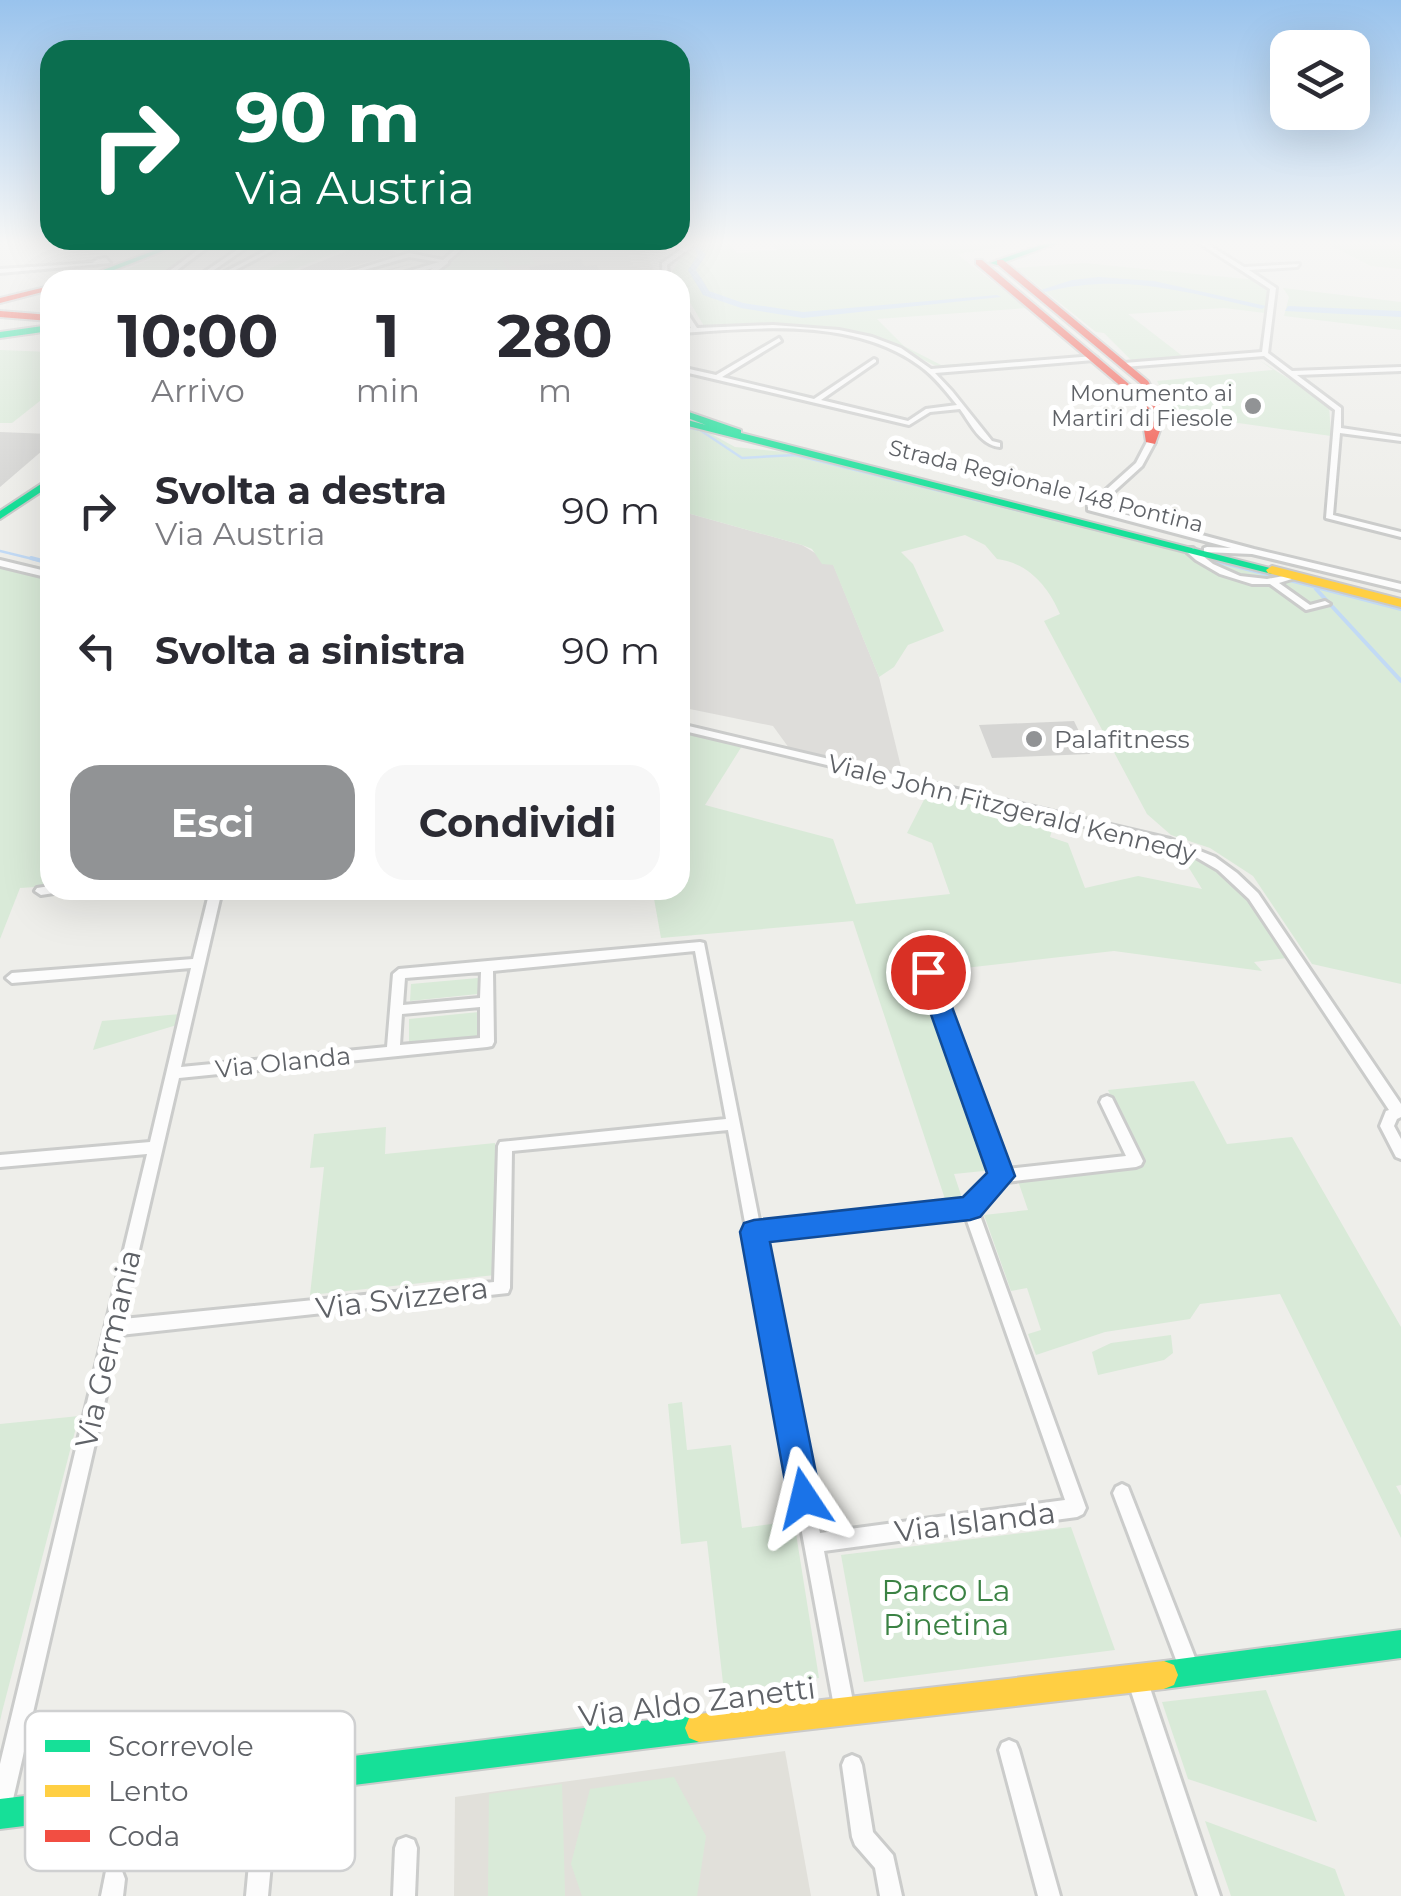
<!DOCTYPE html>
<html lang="it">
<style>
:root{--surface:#fff;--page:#f7f7f7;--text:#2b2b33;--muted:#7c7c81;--accent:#919395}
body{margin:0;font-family:Montserrat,sans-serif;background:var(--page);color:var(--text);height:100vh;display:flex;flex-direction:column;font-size:38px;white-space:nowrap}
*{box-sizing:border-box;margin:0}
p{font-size:32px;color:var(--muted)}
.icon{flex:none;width:55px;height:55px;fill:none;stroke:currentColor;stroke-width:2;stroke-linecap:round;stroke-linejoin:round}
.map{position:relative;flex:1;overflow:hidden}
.sheet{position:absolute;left:40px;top:270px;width:650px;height:630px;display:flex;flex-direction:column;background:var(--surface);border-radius:30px;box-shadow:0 10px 40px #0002}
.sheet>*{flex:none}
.banner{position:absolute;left:40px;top:40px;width:650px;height:210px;border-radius:30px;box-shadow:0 10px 40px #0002;background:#0b6e4f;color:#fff;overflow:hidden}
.buttons{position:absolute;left:1270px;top:30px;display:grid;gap:20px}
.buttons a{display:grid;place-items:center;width:100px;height:100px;border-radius:20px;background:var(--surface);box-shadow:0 10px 40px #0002;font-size:50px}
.pin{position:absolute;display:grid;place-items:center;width:85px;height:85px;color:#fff;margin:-42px;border:5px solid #fff;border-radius:50%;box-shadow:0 2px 10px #0007}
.me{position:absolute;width:110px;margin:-55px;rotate:350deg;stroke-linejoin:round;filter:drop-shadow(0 0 8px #0008)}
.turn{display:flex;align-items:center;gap:35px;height:210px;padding:0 30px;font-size:45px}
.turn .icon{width:130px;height:130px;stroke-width:2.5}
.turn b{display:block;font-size:70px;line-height:85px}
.eta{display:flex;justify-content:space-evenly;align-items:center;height:170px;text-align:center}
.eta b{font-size:60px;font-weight:700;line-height:70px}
.cta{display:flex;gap:20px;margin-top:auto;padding:20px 30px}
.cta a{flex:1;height:115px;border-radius:30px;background:var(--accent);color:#fff;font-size:40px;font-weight:700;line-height:115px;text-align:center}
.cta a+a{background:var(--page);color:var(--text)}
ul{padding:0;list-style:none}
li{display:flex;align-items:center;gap:30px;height:140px;padding:0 30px}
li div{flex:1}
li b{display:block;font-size:38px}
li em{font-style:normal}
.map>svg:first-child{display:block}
</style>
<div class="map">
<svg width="1401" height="1896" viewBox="0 0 1401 1896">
<rect width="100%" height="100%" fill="#eeeeea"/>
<polygon fill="#deddda" points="680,511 802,545 833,564 879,677 903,775 789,748 773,726 680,707"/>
<g fill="#e1e0da">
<polygon points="642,245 659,280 512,280 501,256"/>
<polygon points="785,1751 811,1896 454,1896 455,1797"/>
</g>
<g fill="#d9ead8">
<polygon points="193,241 209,241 151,280 102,280"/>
<polygon points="330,241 365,241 272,278 278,280 245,280"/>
<polygon points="474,241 546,241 552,252 531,254 535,264 510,266 507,256 501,256 512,280 430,280"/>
<polygon points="704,241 728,241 737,253 777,250 771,241 1021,241 1024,243 957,254 1027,308 877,319 904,346 941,365 1028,360 938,367 891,344 828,329 752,323 704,326 672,272 680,258"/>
<polygon points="1322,241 1401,241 1401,269 1371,266"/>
<polygon points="1084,263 1257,280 1269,293 1265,313 1224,308 1128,314 1185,358 1134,363 1104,333 1096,332 1016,268"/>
<polygon points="1283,288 1401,302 1401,330 1284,316 1289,297"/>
<polygon points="0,350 50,352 50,393 12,423 0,423"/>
<polygon points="1259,360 1329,404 1331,436 1174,414 1157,381 1273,370"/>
<path d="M680,424L704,430L735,447L784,452L1401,607V984L1312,964L1253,876L1210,848L1171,835L1147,814L1044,621L1060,614C1048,586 1028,563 997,559L985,545L965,535L901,552L913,564L944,631L908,645L894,667L879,677L833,565L822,564L812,549L802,545L680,511Z"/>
<polygon points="0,567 50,579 50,886 20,888 0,939"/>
<path d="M680,731L742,746L705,805L833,839L856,904L950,894L932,843L907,833L927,794L1054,823L1050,837L1068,843L1085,888L1138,876L1202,889L1179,852C1233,873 1258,911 1287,958L1254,962L1262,971L1114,951L920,973L993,1170L954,1174L962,1198L945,1199L853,921L661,938L653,893L641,890H680Z"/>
<polygon points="478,978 478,994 410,1001 411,984"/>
<polygon points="479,1012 479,1037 409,1044 409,1019"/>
<polygon points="180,1014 177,1025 93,1050 102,1021"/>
<polygon points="1194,1081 1227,1144 1292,1137 1401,1327 1401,1485 1396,1486 1401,1495 1401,1538 1280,1294 1200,1304 1190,1319 1105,1332 1036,1355 1028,1334 1041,1330 1027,1288 1011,1291 984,1215 1028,1210 1018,1181 1143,1166 1108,1090"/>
<polygon points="386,1127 385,1154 495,1143 495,1275 310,1295 324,1167 310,1168 314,1134"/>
<polygon points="1171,1335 1173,1353 1164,1360 1098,1375 1092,1352 1111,1343"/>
<polygon points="682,1402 687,1450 731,1445 742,1528 794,1521 819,1678 724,1692 707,1541 681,1544 668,1404"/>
<polygon points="79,1416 2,1712 0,1721 0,1424"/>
<polygon points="1071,1527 1115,1650 864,1682 841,1555"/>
<polygon points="1266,1690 1317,1822 1188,1779 1162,1702"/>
<polygon points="674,1777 706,1836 697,1896 582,1896 571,1864 590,1789"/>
<polygon points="562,1784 565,1896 488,1896 489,1794"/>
<polygon points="1205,1821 1335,1869 1345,1896 1231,1896"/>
</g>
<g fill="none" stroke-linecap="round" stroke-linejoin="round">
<g stroke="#c2daf5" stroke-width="2.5">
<polyline points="480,280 496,270"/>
<polyline points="680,426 700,430 742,458 795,455 1173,549"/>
<polyline points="0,551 41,561"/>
</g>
<g stroke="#c2daf5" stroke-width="4">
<polyline points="31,558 50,563"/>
<polyline points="1216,561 1401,609"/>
<polyline points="1316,589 1401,681"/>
</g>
<g fill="#c2daf5" fill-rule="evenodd">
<polygon points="692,246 698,246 706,255 696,270 709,291 743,303 803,312 997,295 1001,297 803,318 741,308 703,295 688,270 698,255"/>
<path d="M1099,277L1154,281L1266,306L1262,309C1186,292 1122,272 1045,292L1041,290L1072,280Z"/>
<polygon points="1288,306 1401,311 1401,317 1285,311"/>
</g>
</g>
<g fill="#d5d5d3">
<polygon points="367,243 398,253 341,270 339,276 348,279 418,262 358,280 274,280"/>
<polygon points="581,259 584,266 597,265 604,280 534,280 529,267"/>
<polygon points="0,432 50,434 50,444 0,487"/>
<polygon points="1074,721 1090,754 992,758 979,725"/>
</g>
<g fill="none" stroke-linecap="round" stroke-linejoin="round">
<defs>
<g id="street">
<polygon points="210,241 216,241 164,280 157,280"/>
<polygon points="250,241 256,241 204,277 200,277 200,275"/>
<polygon points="284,241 291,241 224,276 219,275"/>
<polygon points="465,241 471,241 448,261 448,263 425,280 419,280 433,268 388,280 379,280 439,262 409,257 347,275 342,274 409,253 443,260"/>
<polygon points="693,241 699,241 667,265 669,280 663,280 662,263"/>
<polygon points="1196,241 1202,241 1244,267 1299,264 1297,267 1249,270 1276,288 1268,353 1292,371 1401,367 1401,371 1297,375 1341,408 1341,428 1401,437 1401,441 1340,433 1333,515 1401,532 1401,537 1326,518 1335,410 1264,356 1124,367 1121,365 1124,363 1262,352 1270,289"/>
<polygon points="106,258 110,263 0,273 0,269 92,263 98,259"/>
<polygon points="103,272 108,273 96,280 89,280"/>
<path d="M680,302L697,328L773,325L839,330L872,337L901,348L931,369L1094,356L1097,358L1094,360L935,373L952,391L992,441L1000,443V447C980,445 971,424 960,409L930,412L909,425L680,371V367L716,375L779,338L781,341L722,377L814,399L874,359L876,360V362L821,400L908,421L926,409L957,405C946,391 934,376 920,366C853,317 758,328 680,333V329L691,328L680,309Z"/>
<polygon points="1148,440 1155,442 1142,466 1097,507 1254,549 1401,584 1401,590 1252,554 1204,552 1204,548 1207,547 1231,548 1088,510 1088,506 1136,463"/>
<polygon points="1187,548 1193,548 1213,564 1240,576 1267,579 1295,574 1295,578 1279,583 1310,605 1325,601 1330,604 1306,610 1270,584 1252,584 1220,574 1196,560 1187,552"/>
<polygon points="0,560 50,572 50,578 0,566"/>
<polygon points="680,724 1170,839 1215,857 1237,873 1258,893 1401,1104 1401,1117 1397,1119 1394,1126 1401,1139 1401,1159 1396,1157 1380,1126 1386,1111 1389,1110 1249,899 1218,870 1194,856 1167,846 680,730"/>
<polygon points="50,886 50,890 56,890 54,893 41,895 35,891 37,888"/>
<path d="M210,890H222L181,1067L387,1047L393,974L399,969L700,942L704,943L760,1225L966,1202L994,1174L923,977L900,980L894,975C901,967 922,966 933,969L1007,1169L1126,1156L1100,1102L1102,1098L1107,1096L1112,1098L1143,1161L1141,1165L1136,1167L1006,1182L978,1210L1086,1508L1083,1514L1077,1517L824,1551L855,1712L852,1719L845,1722L838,1719L835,1712L728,1130L512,1151L510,1288L508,1293L120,1335L11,1808L8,1816L0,1819V1764L147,1154L0,1167V1155L150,1142L191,968L12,983L6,978L12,973L193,959ZM695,951L726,1119L500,1142L498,1146L494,1282L123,1319L179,1078L487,1047L492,1046L494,1042L493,971ZM481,972L480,998L403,1005L405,978ZM480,1007V1038L400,1045L402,1014ZM965,1215L1065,1500L820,1533L763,1238Z"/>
<polygon points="1122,1484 1128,1487 1201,1673 1198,1680 1191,1683 1184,1680 1181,1673 1113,1493 1116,1487"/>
<polygon points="1137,1669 1144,1672 1147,1679 1220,1896 1198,1896 1127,1679 1130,1672"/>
<polygon points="1009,1740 1016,1743 1019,1750 1060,1896 1038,1896 999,1750 1002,1743"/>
<polygon points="852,1755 859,1758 862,1765 873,1832 893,1855 902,1896 880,1896 875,1868 855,1845 852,1837 842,1765 845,1758"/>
<polygon points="406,1837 414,1840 417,1848 415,1896 393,1896 395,1848 398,1840"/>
<polygon points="261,1842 269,1845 272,1853 268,1896 246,1896 250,1853 253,1845"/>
<polygon points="114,1868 122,1871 125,1879 123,1896 101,1896 106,1871"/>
</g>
<g id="fast">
<polygon points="179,241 189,241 88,280 77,280"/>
<polygon points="1052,241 1063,241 997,265 990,263"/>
<polygon points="50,325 50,331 0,338 0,332"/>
<polygon points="680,409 741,430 741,433 1278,570 1272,574 680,424 680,418 706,425 680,415"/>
<polygon points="50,478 50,486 0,519 0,511"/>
<polygon points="1401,1630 1401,1658 1164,1689 1154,1685 1150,1675 1154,1665 1164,1661"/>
<polygon points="699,1714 709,1718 713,1728 709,1738 699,1742 0,1829 0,1799"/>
</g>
<g id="slow">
<polygon points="1272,566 1401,599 1401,607 1268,573 1266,570"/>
<polygon points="1164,1661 1174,1665 1178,1675 1174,1685 1164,1689 699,1742 689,1738 685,1728 689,1718 699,1714"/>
</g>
<g id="jam">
<polygon points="976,260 982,260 1136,390 1151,411 1153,423 1156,414 1141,384 997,264 997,260 1003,260 1148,381 1166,414 1155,444 1146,442 1141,411 1130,394 976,264"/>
<polygon points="50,286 50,290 0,303 0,298"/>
<polygon points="0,311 50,315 50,321 0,317"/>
</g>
</defs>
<use href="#street" stroke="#cbcccb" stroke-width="6"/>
<use href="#fast" stroke="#cacaca" stroke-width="4"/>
<use href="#slow" stroke="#cacaca" stroke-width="4"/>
<use href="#jam" stroke="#cacaca" stroke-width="4"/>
<use href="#street" fill="#fcfcfc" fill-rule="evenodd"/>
<use href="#fast" fill="#16e098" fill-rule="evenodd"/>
<use href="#slow" fill="#ffcf43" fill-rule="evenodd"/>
<use href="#jam" fill="#f24e42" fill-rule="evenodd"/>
</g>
<linearGradient id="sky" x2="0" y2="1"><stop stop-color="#99c3ed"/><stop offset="0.48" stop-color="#f7f7f6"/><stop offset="1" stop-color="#f7f7f6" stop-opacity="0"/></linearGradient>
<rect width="1401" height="506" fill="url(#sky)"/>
<polygon fill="#1a73e8" stroke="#114b97" stroke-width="2.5" points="928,963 939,972 1015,1176 980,1217 970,1220 770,1242 821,1498 816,1510 804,1515 793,1510 788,1498 740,1232 744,1223 754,1220 963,1197 987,1173 916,972"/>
<g fill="#919395" stroke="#fff" stroke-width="4">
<circle cx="1253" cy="406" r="10"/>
<circle cx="1034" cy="739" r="10"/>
</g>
<g text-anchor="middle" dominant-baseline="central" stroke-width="10" stroke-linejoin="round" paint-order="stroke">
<g font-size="22" fill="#5f6267" stroke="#fff" text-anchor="end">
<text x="1233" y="393">Monumento ai<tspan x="1233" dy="25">Martiri di Fiesole</tspan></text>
</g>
<g font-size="22" fill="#5f6267" stroke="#fff">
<text transform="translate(1046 486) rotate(14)">Strada Regionale 148 Pontina</text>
</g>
<g font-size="25" fill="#5f6267" stroke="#fff" text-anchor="start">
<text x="1054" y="739">Palafitness</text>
</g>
<g font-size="25" fill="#5f6267" stroke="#fff">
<text transform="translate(1012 808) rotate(14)">Viale John Fitzgerald Kennedy</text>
<text transform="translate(283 1062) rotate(-6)">Via Olanda</text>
</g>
<g font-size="30" fill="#5f6267" stroke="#fff">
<text transform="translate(402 1298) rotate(-7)">Via Svizzera</text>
<text transform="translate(108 1349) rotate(-77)">Via Germania</text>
<text transform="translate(975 1522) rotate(-7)">Via Islanda</text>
<text transform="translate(697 1702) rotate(-7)">Via Aldo Zanetti</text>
</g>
<g font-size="30" fill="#3b8244" stroke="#fff">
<text x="946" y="1590">Parco La<tspan x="946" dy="34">Pinetina</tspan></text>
</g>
</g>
<rect x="25" y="1711" width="330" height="160" rx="15" fill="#fff" stroke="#cfd0d1" stroke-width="2.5"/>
<rect x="45" y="1740" width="45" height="12" fill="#16e098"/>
<rect x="45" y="1785" width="45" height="12" fill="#ffcf43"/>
<rect x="45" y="1830" width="45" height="12" fill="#f24e42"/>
<g font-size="28" fill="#5f6267">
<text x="108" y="1756">Scorrevole</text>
<text x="108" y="1801">Lento</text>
<text x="108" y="1846">Coda</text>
</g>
</svg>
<div class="buttons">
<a><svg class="icon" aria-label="layers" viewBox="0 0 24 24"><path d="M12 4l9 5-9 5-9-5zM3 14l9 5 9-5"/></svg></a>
</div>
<div class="pin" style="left:928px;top:972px;background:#d93025"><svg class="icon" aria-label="arrive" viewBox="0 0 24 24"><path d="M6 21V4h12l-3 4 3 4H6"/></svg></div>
<svg class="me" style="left:804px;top:1498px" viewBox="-20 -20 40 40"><path d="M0-17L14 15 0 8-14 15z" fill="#1a73e8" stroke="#fff" stroke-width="4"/></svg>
<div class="banner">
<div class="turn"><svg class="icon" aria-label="right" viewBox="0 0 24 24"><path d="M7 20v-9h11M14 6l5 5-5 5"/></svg><div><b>90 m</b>Via Austria</div></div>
</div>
<section class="sheet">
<div class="eta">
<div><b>10:00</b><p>Arrivo</p></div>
<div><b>1</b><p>min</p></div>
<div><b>280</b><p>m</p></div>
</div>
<ul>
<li><svg class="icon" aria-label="right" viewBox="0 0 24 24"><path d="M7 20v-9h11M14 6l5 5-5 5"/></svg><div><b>Svolta a destra</b><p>Via Austria</p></div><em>90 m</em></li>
<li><svg class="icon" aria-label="left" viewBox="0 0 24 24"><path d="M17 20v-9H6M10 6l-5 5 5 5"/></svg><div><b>Svolta a sinistra</b></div><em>90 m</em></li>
</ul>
<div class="cta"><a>Esci</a><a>Condividi</a></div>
</section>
</div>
